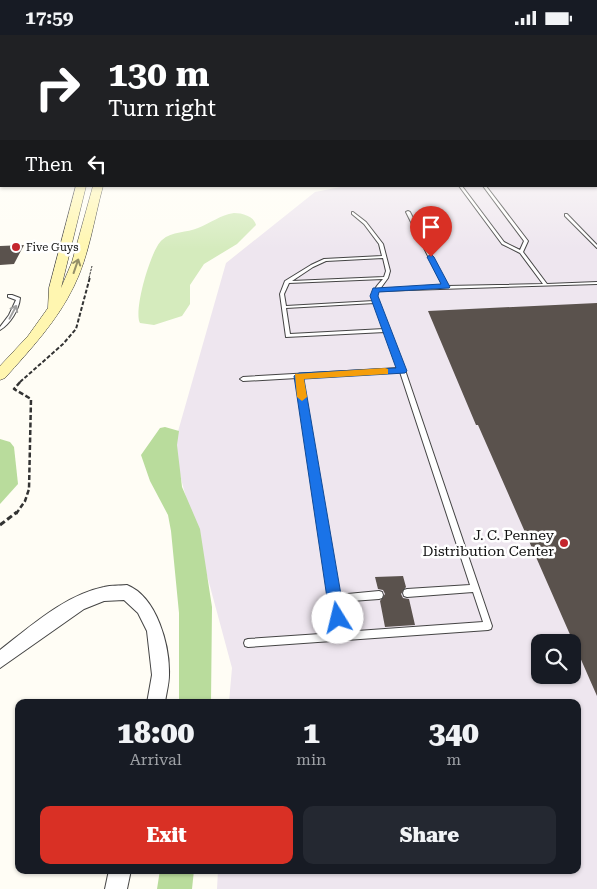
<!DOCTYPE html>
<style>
:root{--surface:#171b24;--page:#242831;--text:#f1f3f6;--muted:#9ea1a6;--accent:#d93025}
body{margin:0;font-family:"Roboto Serif",serif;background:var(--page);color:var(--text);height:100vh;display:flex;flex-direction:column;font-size:19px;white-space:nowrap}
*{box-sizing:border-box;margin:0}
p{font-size:16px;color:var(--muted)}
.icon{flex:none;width:28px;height:28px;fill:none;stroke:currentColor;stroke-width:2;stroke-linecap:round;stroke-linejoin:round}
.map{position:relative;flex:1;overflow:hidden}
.drawer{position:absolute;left:15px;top:664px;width:566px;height:175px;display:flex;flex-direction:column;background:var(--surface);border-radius:10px;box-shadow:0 1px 4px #0004}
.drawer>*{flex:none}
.banner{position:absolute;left:0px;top:0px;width:598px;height:152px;box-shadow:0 1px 4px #0004;background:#202124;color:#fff;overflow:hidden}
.controls{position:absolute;left:531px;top:599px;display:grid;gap:10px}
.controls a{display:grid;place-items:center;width:50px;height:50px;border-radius:10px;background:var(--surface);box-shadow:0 1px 4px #0004;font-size:25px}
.pin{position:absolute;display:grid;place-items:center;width:42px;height:42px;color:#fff;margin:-51px -21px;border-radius:50% 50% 50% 0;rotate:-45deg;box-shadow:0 0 5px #0007}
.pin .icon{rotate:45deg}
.me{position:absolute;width:55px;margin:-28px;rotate:351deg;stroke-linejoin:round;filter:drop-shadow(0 0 4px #0008)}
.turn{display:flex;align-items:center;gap:18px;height:105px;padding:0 25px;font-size:22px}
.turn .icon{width:65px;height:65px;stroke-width:2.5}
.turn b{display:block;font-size:35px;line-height:42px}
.then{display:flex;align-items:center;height:48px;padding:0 25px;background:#0003;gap:10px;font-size:19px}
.eta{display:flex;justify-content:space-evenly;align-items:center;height:85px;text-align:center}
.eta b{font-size:30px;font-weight:800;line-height:35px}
.primary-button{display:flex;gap:10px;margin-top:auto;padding:10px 25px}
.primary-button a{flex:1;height:58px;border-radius:10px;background:var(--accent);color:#fff;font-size:20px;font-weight:800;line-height:58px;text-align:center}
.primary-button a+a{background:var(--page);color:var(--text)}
.status{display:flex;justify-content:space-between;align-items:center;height:35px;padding:0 25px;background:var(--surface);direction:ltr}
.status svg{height:14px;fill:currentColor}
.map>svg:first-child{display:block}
</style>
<div class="status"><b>17:59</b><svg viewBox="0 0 49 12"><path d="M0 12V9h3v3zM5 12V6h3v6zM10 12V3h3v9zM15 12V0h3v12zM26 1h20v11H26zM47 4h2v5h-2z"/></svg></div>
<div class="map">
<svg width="597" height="854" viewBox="0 0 597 854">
<rect width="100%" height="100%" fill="#fffdf5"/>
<path fill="#eee6ef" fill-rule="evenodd" d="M597,131V854H217L218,835H578V668L229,667L232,633L173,414L226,228L315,157L346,151H596ZM540,608H572V640H540Z"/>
<path fill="#d5ebbd" d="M234,178C242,178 254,181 256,190L237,209L204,229L190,250V269L182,281L154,290L140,288C133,276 151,214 162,205C172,196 187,198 198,193C211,188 220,180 234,178Z"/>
<g fill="#b9dc9c">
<polygon points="165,392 179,396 177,410 182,452 200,494 212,572 211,667 179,667 179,578 171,496 168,480 150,446 141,420 160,393"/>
<polygon points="0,404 10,407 14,412 18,449 0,469"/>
<polygon points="160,835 194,835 192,854 157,854"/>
</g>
<g fill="#5a524d">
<polygon points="24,210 14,229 0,230 0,211"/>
<polygon points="597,268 597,661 478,390 476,390 428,276"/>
<polygon points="403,541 406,552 401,559 403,563 409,564 415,590 385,592 380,566 385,559 383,555 378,554 375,542"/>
</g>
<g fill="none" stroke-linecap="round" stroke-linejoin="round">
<defs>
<g id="service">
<path d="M459,151H462L504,207L520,215L524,206L483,151H486L528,206L523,217L547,249L597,247V249L378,256L376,261L405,335L492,591L491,594L488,595L248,612L245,611L244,608L245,605L248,604L335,598L297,343L243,346L240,344L243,342L399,333L385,297L286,302L280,259L285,246L311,230L324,224L382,221L379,209L364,189L352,179V177H353L366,187L383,209L390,236L388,243L380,254L443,251L406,177L408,176L410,177L447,251L543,249L520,218L502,209ZM383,223L386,236L384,242L292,246L313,232L326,226ZM383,244C377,251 370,257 374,266L286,271L284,259L289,248ZM375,268L384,294L290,299L286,273ZM400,337L470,550L407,554L404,555L403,558L404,561L407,562L473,557L483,587L343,597L338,567L379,564L382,563L383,560L382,557L379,556L337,560L302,342Z"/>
<polygon points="565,179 567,179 597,210 597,213 565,181"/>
<path d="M8,260H12L20,263C19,275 10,289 0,295V292L9,280L16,265L8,262Z"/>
</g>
<g id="minor">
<path d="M127,550C157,562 170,611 169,640C169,649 166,659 165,668H147L152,640L147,596L138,578L124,565L104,566L84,574L0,633V615C31,591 65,560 104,552C111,550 119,551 127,550Z"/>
<polygon points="109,835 131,835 127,854 105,854"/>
</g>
<path id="secondary" d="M76,151H86L61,253L72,227L93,151H103C94,184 89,221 74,251C58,285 30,315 5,343L0,345V331L28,301L48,273L49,253Z"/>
<rect id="motorway" x="596" y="95" width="1" height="5"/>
</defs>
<use href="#service" stroke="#444" stroke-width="2"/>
<use href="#minor" stroke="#444" stroke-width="2"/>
<use href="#secondary" stroke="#333" stroke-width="1"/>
<use href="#motorway" stroke="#222" stroke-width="1"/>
<polyline stroke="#333" stroke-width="1" stroke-dasharray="2.5 1" stroke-linecap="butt" points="89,243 92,231"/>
<polyline stroke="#333" stroke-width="2" stroke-dasharray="4 2" stroke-linecap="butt" points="20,347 63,309 76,294 90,242"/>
<polyline stroke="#333" stroke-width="2.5" stroke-dasharray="5 2.5" stroke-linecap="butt" points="16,479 25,466 29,454 31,364 14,354 21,346"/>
<polyline stroke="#333" stroke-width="3" stroke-dasharray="6 3" stroke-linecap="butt" points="0,490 17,477"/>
<use href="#service" fill="#fff" fill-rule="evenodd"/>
<use href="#minor" fill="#fff" fill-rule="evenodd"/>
<use href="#secondary" fill="#fff6b0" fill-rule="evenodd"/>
<use href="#motorway" fill="#f5a25d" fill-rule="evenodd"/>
</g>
<defs><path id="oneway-shaft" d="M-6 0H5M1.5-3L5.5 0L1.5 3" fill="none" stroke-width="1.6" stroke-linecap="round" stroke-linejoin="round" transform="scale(1.25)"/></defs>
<use stroke="#948f68" href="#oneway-shaft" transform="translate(76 231) rotate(-71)"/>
<use stroke="#a0a0a0" href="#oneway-shaft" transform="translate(13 277) rotate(-62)"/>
<linearGradient id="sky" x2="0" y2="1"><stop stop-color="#95c6ee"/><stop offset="0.44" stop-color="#fffefa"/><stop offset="1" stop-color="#fffefa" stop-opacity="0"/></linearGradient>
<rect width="597" height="214" fill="url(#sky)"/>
<polygon fill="#1a73e8" stroke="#114b97" points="431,219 434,222 450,252 449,253 379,257 378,261 407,336 405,338 304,344 345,583 343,588 338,590 332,588 330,583 294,341 299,338 396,333 370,261 373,253 376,253 441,249 427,222"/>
<polygon fill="#f59e0b" points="385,333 388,334 388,339 304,344 307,362 302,366 297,362 295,339"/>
<g fill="#c4262e" stroke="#fff" stroke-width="2">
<circle cx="16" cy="212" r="5"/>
<circle cx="564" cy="508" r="5"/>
</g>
<g text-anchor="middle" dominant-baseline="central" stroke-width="5" stroke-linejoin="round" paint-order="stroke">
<g font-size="11" fill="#111" stroke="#fff" text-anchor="start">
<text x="26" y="212">Five Guys</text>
</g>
<g font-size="14" fill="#111" stroke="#fff" text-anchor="end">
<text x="554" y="500">J. C. Penney<tspan x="554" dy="16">Distribution Center</tspan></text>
</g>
</g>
</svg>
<div class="controls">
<a><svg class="icon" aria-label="search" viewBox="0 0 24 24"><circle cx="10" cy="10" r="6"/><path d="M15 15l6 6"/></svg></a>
</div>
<div class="pin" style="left:431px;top:222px;background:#d93025"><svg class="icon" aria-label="arrive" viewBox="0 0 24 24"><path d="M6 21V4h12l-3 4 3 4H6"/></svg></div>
<svg class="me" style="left:338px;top:583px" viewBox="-20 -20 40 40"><circle r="19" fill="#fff"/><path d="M0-13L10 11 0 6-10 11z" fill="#1a73e8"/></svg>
<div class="banner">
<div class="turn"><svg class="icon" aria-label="right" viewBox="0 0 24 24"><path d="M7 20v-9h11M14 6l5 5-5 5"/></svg><div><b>130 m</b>Turn right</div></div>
<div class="then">Then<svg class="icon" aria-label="left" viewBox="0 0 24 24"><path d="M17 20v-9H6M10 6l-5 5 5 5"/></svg></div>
</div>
<section class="drawer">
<div class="eta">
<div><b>18:00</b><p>Arrival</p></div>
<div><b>1</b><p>min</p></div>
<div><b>340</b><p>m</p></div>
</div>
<div class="primary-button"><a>Exit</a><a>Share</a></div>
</section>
</div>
